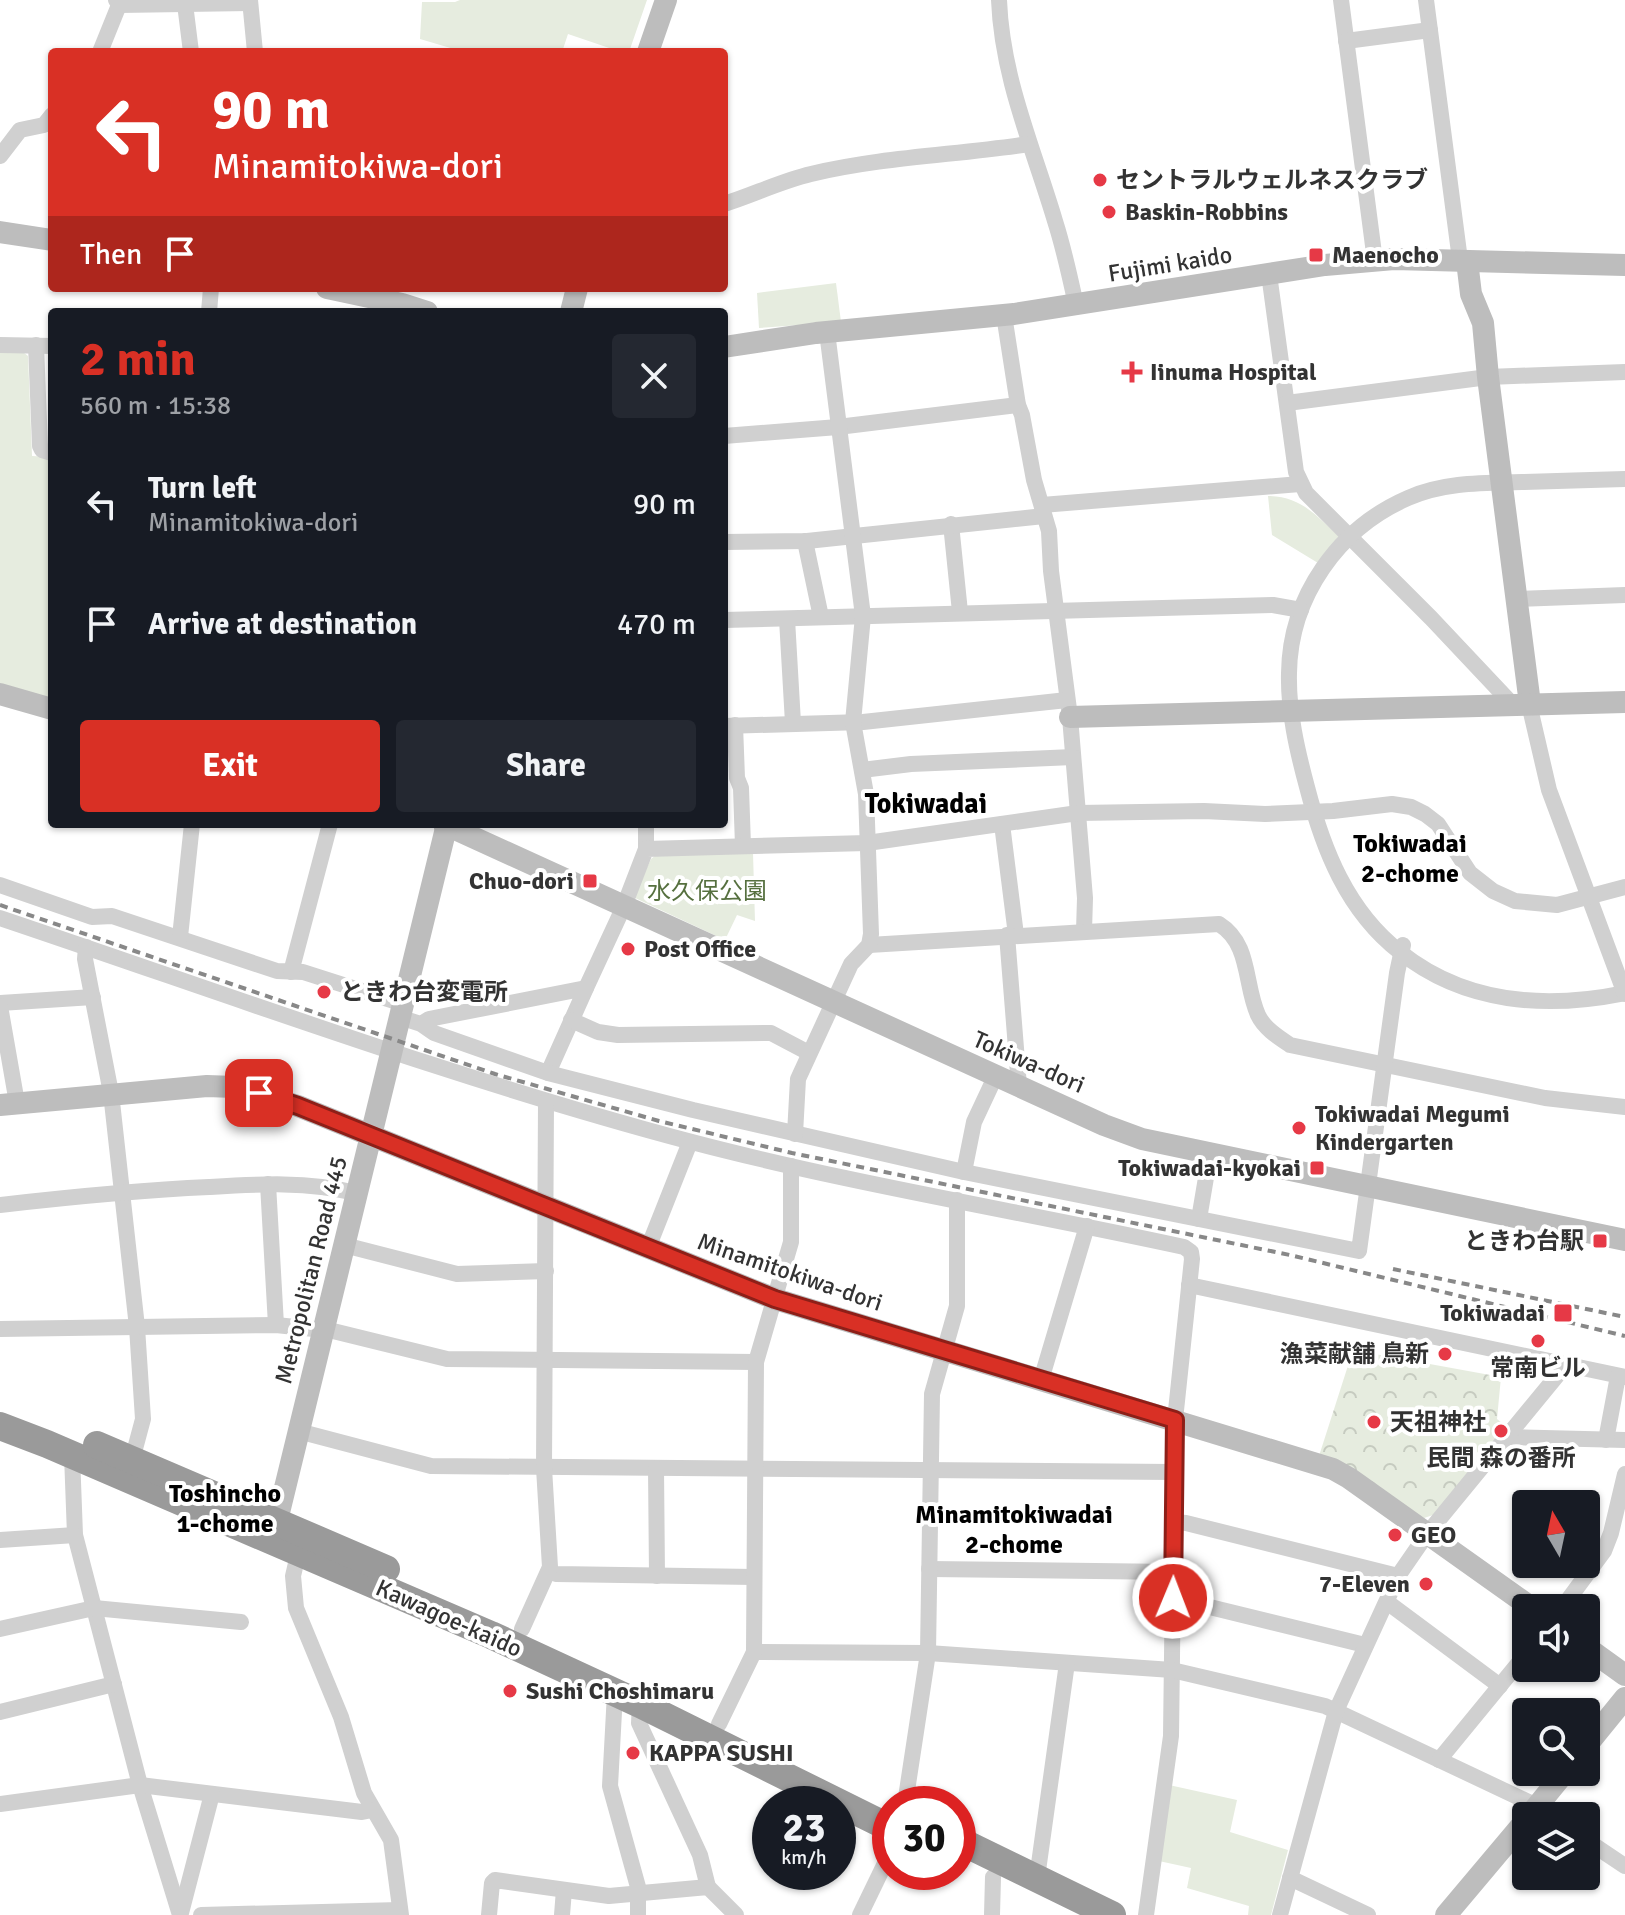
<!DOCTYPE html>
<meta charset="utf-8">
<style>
:root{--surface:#171b24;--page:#242831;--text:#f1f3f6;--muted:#9ea1a6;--accent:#d93025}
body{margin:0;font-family:Signika,"Noto Sans JP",sans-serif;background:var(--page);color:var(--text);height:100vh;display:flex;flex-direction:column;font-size:30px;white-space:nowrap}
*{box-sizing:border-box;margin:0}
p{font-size:26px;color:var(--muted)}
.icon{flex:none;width:44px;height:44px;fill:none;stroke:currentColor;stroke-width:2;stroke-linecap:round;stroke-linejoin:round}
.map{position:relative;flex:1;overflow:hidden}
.drawer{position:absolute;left:48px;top:308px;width:680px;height:520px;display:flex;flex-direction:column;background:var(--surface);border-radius:8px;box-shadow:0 2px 6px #0004}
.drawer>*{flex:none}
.hud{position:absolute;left:48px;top:48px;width:680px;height:244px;border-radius:8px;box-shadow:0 2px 6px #0004;background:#d93025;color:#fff;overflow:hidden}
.needle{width:52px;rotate:351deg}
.tools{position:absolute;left:1512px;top:1490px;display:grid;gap:16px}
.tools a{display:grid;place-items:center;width:88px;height:88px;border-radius:8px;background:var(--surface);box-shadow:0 2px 6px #0004;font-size:40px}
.speed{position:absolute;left:752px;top:1786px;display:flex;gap:16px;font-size:40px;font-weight:700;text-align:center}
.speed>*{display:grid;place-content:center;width:104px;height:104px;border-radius:50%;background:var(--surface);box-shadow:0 2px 6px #0004;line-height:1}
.speed small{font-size:20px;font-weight:400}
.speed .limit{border:12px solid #d22;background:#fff;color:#111}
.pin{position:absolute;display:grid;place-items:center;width:68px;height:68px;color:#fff;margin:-34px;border-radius:16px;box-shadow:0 4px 12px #0006}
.me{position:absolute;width:88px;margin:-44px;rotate:1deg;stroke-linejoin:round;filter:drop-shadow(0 0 6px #0008)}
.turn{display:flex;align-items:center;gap:28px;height:168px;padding:0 32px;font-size:36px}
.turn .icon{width:104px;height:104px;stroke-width:2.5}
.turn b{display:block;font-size:56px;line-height:68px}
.then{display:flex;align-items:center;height:76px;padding:0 32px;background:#0003;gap:16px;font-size:30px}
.round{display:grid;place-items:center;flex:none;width:84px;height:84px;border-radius:8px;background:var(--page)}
.head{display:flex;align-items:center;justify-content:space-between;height:136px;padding:0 32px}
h1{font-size:48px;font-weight:800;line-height:60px;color:var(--accent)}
.cta{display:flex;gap:16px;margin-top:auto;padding:16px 32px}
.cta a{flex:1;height:92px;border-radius:8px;background:var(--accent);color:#fff;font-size:32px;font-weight:800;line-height:92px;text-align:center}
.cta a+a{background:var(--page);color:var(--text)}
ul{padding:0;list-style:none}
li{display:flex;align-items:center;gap:24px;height:120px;padding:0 32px}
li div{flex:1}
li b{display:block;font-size:30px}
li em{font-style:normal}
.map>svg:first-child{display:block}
</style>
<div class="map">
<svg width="1625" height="1915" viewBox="0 0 1625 1915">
<defs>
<pattern id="forest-crowns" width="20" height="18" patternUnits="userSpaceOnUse" patternTransform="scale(2)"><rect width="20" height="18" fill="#e6ecdf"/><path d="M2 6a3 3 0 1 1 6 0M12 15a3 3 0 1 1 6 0" fill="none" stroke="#c6cbc0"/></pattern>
</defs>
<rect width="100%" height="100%" fill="#fff"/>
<polygon fill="url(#forest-crowns)" points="1353,1350 1501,1377 1497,1419 1507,1427 1433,1515 1424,1518 1319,1456"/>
<g fill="#e6ecdf">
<polygon points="460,0 647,0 629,52 621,52 568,34 562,52 464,52 420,39 422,2 455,2"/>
<polygon points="836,283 841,322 759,328 757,293"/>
<polygon points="0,352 23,352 28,356 32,456 52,457 52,699 0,684"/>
<path d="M1268,496C1301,496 1316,516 1339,536L1318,563L1272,535Z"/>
<polygon points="753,853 755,921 737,915 725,940 633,897 651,859 656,855"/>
<polygon points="1169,1785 1237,1800 1230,1832 1288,1850 1271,1915 1248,1915 1249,1906 1187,1888 1191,1868 1159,1861"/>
</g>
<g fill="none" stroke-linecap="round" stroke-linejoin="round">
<g stroke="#d0d0d0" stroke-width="16">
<polyline points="250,0 255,52"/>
<path d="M999,0C1002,78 1033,147 1055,221C1064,249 1070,277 1076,305"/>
<polyline points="1341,0 1375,261"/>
<polyline points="1426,0 1460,260"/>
<polyline points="185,4 191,52"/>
<polyline points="119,5 250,3"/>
<polyline points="1346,41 1430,30"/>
<polyline points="100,52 119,5 116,0"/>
<polyline points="0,156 20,130 44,125 52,115"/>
<path d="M724,204C753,195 781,181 811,174C882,157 956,155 1029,144"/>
<polyline points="1269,274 1296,472 1306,493 1431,618 1513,705"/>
<polyline points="209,312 211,288"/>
<polyline points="1004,315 1018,405 1022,415 1034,480 1049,531 1051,571 1070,717 1085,898 1084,931"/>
<polyline points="0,345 52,346"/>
<polyline points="36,345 40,446 42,450 52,453"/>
<polyline points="1287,403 1488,377 1625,372"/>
<polyline points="724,436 838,427 1018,405"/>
<path d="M1625,479C1591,480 1556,481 1522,482C1484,483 1444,482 1408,498C1339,528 1290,596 1289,673C1288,711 1297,750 1307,787C1323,849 1347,911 1400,952C1465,1004 1547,1009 1625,993"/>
<polyline points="1042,505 1300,484"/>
<polyline points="951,524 960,612"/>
<polyline points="805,541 821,617"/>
<polyline points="724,542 807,541 1044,516"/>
<polyline points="1516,599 1625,595"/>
<polyline points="787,619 793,723"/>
<polyline points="724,620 1273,605 1301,610"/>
<polyline points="1529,704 1549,790 1625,994"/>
<polyline points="735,725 737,778 741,788 743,846"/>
<polyline points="724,726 863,722 1067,700"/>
<polyline points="862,770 911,764 1073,757"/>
<polyline points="646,824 646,849"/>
<polyline points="1002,824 1016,935"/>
<polyline points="0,885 92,917 112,916 277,971 303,972 403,1004"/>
<path d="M0,918C229,995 455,1079 688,1141C851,1184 1019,1211 1184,1247L1191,1252L1192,1259L1175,1420L1171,1736L1146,1915"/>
<polyline points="1007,935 1019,1086"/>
<polyline points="180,937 192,824"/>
<path d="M869,945L1219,924C1251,944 1244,984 1258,1015C1264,1028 1278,1037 1290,1045L1545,1098L1625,1107"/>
<polyline points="86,947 85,959 111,1093 137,1327 143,1419 132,1460"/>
<polyline points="291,972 330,824"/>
<polyline points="586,988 624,906 646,849 867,843 1078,813 1204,811 1265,814 1333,811 1392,804 1411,807 1425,814 1438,824 1470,873 1493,891 1515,901 1557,905 1625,887"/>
<polyline points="0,1003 93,997"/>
<polyline points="0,1006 17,1103"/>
<polyline points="399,1017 421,1024 434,1033 548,1073 586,988 429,1019 421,1024"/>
<polyline points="571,1020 598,1032 618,1035 771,1033 809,1053"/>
<polyline points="548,1073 693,1110 964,1172 1359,1251 1397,973 1403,945"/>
<polyline points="795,1134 798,1079 851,964 869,945 871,934 866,794 853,722 863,616 827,332"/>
<polyline points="964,1172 974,1122 996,1075"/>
<polyline points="268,1184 276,1325"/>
<path d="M0,1205C70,1197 139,1190 209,1187C259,1184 307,1181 356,1193"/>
<polyline points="1199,1219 1210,1154"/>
<polyline points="344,1245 457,1274 546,1271"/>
<polyline points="648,1248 690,1142"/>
<polyline points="1189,1285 1625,1377"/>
<polyline points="0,1329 276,1325 333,1331 447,1359 756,1362"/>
<polyline points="1041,1380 1087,1226"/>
<polyline points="298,1431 431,1466 1174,1472"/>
<polyline points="1506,1437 1625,1440"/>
<polyline points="1606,1440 1618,1376"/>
<polyline points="72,1455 75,1535 140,1785 180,1915"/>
<polyline points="656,1468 657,1576"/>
<polyline points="1174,1522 1186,1523 1398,1576"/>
<polyline points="0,1540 75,1535"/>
<polyline points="300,1546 293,1576 296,1608 341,1717 364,1793 391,1840 401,1915"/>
<polyline points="929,1569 1174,1572"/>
<polyline points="549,1571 556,1574 754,1577"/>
<polyline points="1173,1598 1365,1645"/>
<polyline points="1387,1602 1500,1686"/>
<polyline points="1562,1608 1604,1551 1611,1533 1625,1474"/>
<polyline points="0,1629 94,1608 241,1622"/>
<polyline points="522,1629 550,1567 544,1468 546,1102"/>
<polyline points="754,1652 928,1653 1172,1670 1325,1706 1537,1806 1551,1816"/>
<polyline points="615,1693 610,1786 638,1887 638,1915"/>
<polyline points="640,1704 639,1723 700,1855 708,1887"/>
<polyline points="0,1712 114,1684"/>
<polyline points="719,1724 754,1652 756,1362 791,1242 791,1166"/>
<polyline points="1439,1760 1526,1654"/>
<polyline points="0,1804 140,1785 362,1812 372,1810"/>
<polyline points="905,1804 928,1653 932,1394 957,1306 957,1200"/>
<polyline points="1586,1840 1625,1866"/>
<polyline points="1037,1878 1067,1663"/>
<polyline points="1290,1878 1368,1915"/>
<polyline points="181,1913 212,1794"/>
<polyline points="201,1915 400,1910"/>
<polyline points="489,1915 492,1883 495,1880 609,1896 708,1887 736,1915"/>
<polyline points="562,1915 564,1890"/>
<polyline points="860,1915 890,1853"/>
<polyline points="992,1915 993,1877"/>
<polyline points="1280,1915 1336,1711 1398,1576 1427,1534 1565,1366"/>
</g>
<g stroke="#bdbdbd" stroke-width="22">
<polyline points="648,52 666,0"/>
<polyline points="0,232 52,240"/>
<polyline points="1467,261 1471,294 1483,323 1488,377 1530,704"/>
<polyline points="327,288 402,304 427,312"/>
<polyline points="571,312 577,288"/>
<polyline points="724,347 816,333 1014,314 1325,265 1394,259 1625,265"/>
<polyline points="0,694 52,709"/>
<polyline points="1070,717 1625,702"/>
<polyline points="444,824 1104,1125 1142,1139 1625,1240"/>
<polyline points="0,1105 207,1086 234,1087 298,1106 775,1299 1333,1469 1349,1478 1532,1608"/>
<polyline points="273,1537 447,824"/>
<polyline points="1586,1647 1625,1675"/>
<polyline points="1586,1746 1625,1698"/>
<polyline points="1529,1816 1565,1772"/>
<polyline points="1446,1915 1526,1820"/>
</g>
<g stroke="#9a9a9a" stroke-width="28">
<polyline points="0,1426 47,1444 491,1635 640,1704 890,1828"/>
<polyline points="97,1445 386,1569"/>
<polyline points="958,1840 1112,1915"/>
</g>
<g stroke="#888" stroke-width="4" stroke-dasharray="8 6" stroke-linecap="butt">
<polyline points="0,905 495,1074 659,1121 792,1153 1290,1255 1625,1336"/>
<polyline points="1393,1269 1625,1317"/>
</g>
</g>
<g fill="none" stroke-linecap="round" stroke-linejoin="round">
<defs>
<polyline id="route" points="259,1093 298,1106 775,1299 1175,1420 1173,1598"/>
</defs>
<use href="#route" stroke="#8d1f18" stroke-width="20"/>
<use href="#route" stroke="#d93025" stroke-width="14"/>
</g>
<g fill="#e63946" stroke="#fff" stroke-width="3">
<circle cx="1100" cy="180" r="8"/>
<circle cx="1109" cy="212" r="8"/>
<rect x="1308" y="247" width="16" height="16" rx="4"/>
<path d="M1128 360h8v8h8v8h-8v8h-8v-8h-8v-8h8z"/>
<rect x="582" y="873" width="16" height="16" rx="4"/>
<circle cx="628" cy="949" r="8"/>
<circle cx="324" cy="992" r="8"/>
<circle cx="1299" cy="1128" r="8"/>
<rect x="1309" y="1160" width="16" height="16" rx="4"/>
<rect x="1592" y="1233" width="16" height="16" rx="4"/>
<rect x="1553" y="1303" width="20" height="20" rx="4"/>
<circle cx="1538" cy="1341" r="8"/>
<circle cx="1445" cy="1354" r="8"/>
<circle cx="1374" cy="1422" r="8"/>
<circle cx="1501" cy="1431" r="8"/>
<circle cx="1395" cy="1535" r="8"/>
<circle cx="1426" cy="1584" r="8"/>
<circle cx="510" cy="1691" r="8"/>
<circle cx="633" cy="1753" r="8"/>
</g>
<g text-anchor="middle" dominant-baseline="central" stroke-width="8" stroke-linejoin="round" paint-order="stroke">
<g font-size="24" font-weight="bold" fill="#333" stroke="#fff" text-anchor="start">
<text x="1116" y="180">セントラルウェルネスクラブ</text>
<text x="1125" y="212">Baskin-Robbins</text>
<text x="1332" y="255">Maenocho</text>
<text x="1150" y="372">Iinuma Hospital</text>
<text x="574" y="881" text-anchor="end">Chuo-dori</text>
<text x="644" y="949">Post Office</text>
<text x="340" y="992">ときわ台変電所</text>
<text x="1315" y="1114">Tokiwadai Megumi<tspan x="1315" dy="28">Kindergarten</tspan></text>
<text x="1301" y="1168" text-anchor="end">Tokiwadai-kyokai</text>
<text x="1584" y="1241" text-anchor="end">ときわ台駅</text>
<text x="1545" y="1313" text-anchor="end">Tokiwadai</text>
<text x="1429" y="1354" text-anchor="end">漁菜献舗 鳥新</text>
<text x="1538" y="1368" text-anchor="middle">常南ビル</text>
<text x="1390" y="1422">天祖神社</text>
<text x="1501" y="1458" text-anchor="middle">民間 森の番所</text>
<text x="1411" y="1535">GEO</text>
<text x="1410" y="1584" text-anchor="end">7-Eleven</text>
<text x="526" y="1691">Sushi Choshimaru</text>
<text x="649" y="1753">KAPPA SUSHI</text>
</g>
<g font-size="24" fill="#333" stroke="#fff">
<text transform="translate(1170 264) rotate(-9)">Fujimi kaido</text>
<text transform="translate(1029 1062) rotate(24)">Tokiwa-dori</text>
<text transform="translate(311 1270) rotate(-76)">Metropolitan Road 445</text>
<text transform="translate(790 1272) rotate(19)">Minamitokiwa-dori</text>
<text transform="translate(449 1618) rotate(24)">Kawagoe-kaido</text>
</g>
<g font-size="24" fill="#56703f" stroke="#fff">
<text x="707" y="891">水久保公園</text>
</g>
<g font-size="26" font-weight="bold" fill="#000" stroke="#fff">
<text x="1410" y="844">Tokiwadai<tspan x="1410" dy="30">2-chome</tspan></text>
<text x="225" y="1494">Toshincho<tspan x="225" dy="30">1-chome</tspan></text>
<text x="1014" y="1515">Minamitokiwadai<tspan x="1014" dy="30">2-chome</tspan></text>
</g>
<g font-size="28" font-weight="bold" fill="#000" stroke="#fff">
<text x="926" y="804">Tokiwadai</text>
</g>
</g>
</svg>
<div class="tools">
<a><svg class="needle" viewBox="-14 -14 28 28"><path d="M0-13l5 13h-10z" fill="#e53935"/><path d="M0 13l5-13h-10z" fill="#9ea1a6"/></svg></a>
<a><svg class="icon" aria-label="sound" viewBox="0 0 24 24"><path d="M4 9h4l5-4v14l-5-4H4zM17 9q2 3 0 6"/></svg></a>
<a><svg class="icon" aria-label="search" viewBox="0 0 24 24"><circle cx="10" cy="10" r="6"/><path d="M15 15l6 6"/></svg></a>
<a><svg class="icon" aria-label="layers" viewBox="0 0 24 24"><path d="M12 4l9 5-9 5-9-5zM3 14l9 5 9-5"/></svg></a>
</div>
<div class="speed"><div>23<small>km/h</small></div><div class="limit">30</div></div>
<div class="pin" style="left:259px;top:1093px;background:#d93025"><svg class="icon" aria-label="arrive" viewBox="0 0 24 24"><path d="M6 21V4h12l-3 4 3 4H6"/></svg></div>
<svg class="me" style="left:1173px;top:1598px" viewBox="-20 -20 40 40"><circle r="17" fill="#d93025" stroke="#fff" stroke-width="3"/><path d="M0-11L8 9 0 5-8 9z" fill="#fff"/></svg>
<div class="hud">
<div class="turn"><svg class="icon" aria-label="left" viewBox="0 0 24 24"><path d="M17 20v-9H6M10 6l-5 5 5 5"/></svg><div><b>90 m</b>Minamitokiwa-dori</div></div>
<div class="then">Then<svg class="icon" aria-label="arrive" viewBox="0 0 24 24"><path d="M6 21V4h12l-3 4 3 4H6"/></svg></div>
</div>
<section class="drawer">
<div class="head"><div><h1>2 min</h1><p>560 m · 15:38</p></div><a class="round"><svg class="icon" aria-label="close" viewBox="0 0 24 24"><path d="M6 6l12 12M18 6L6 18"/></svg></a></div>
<ul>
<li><svg class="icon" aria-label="left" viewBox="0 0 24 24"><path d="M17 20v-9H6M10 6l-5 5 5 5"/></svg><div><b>Turn left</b><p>Minamitokiwa-dori</p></div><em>90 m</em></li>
<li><svg class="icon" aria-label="arrive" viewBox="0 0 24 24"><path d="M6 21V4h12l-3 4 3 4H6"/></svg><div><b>Arrive at destination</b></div><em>470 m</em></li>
</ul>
<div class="cta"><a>Exit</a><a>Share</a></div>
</section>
</div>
